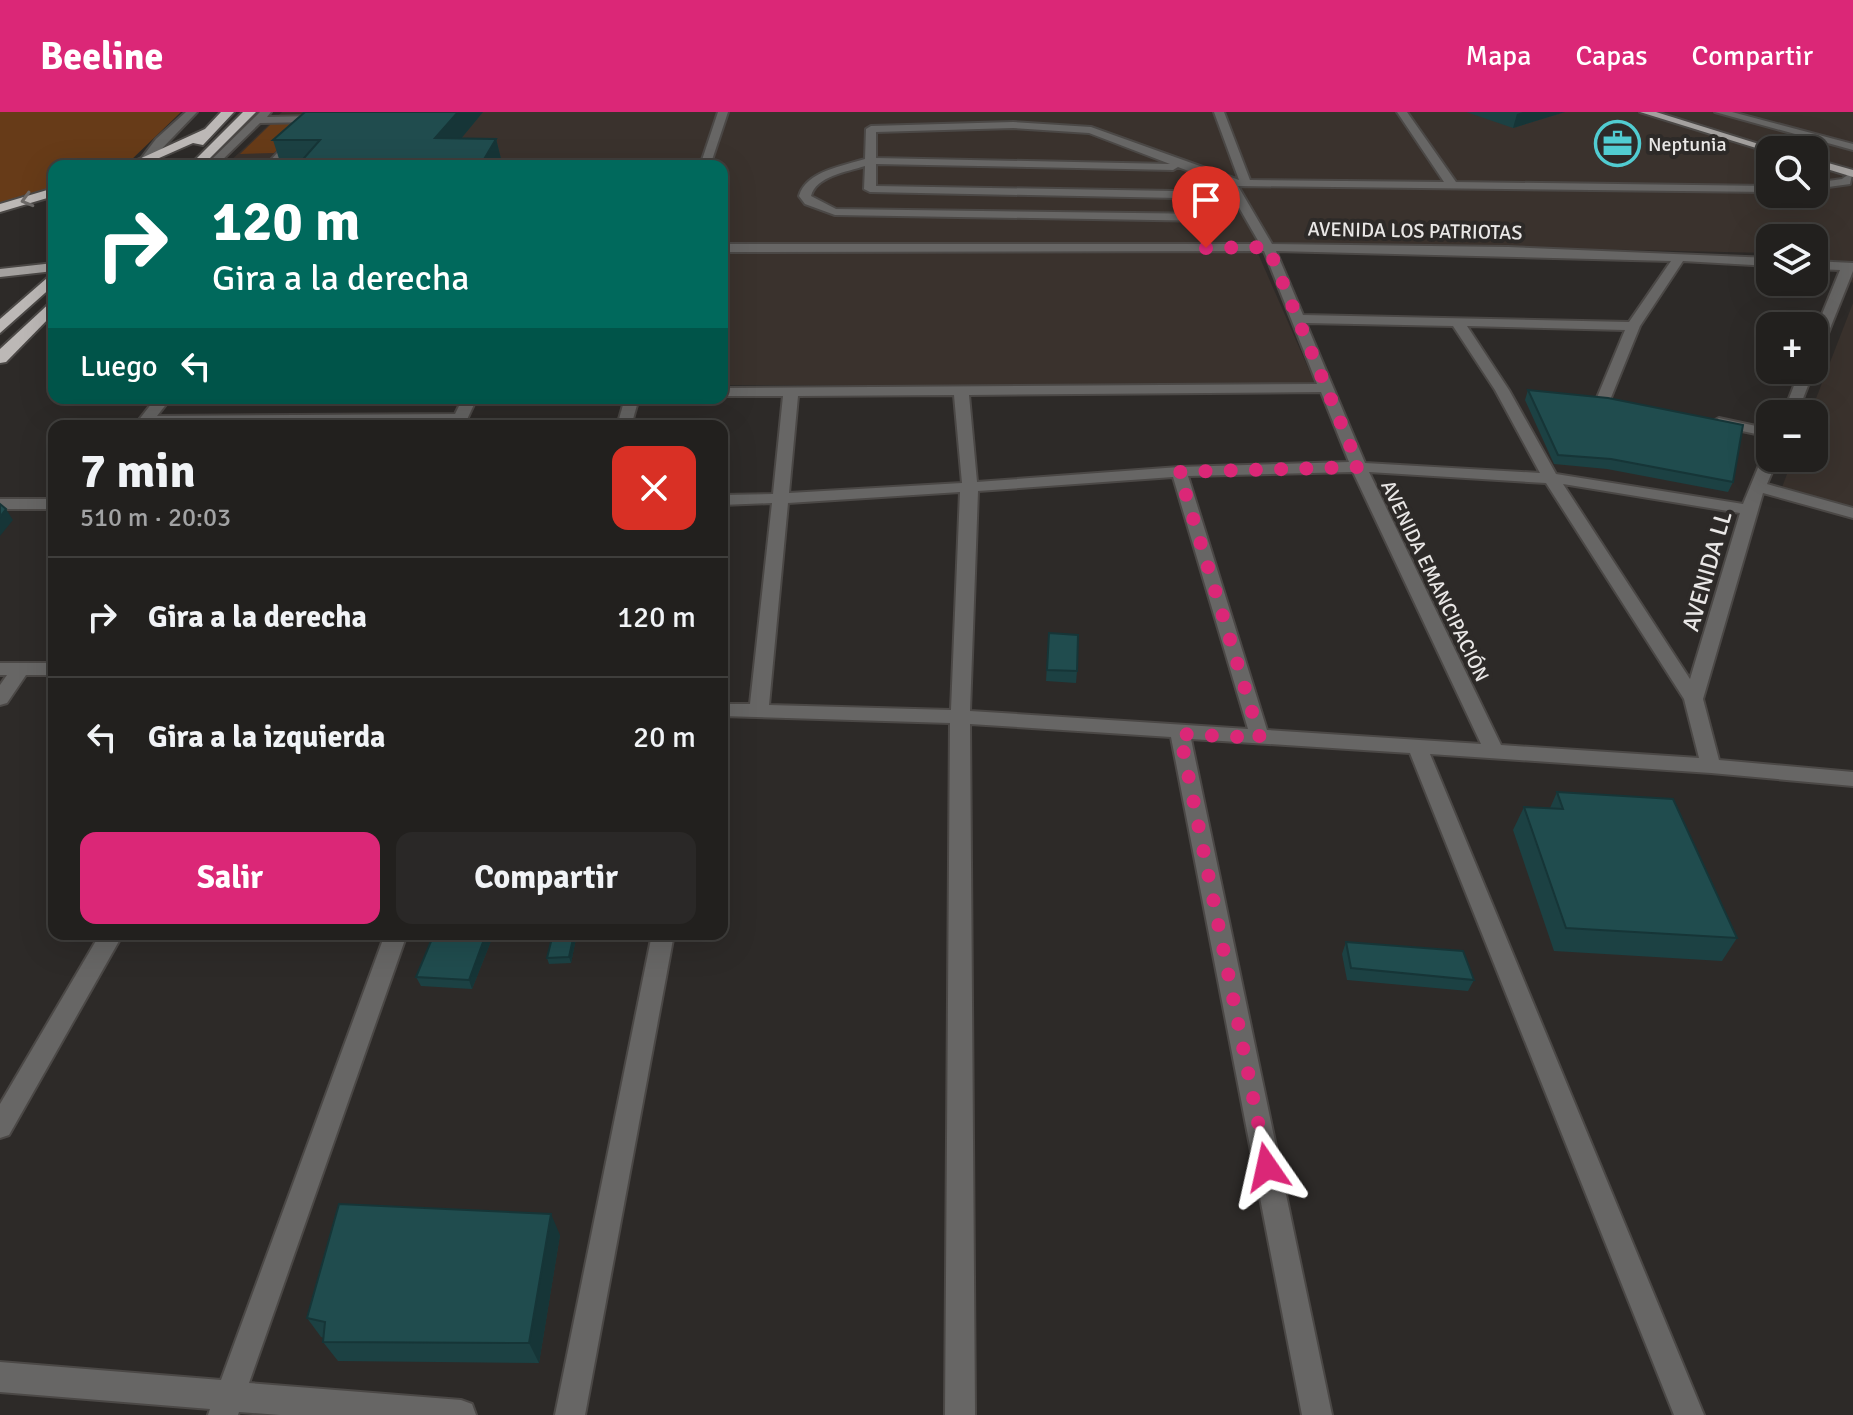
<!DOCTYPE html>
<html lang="es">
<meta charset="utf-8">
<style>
:root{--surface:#22201e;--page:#2a2827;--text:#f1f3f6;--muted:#a2a3a4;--line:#3f3e3c;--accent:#db2777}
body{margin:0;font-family:Signika,sans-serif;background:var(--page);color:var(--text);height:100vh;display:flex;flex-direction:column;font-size:30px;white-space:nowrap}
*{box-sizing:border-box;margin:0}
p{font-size:26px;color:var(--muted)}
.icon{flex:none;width:44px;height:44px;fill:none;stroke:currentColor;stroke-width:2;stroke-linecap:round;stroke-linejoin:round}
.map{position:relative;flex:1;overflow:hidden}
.panel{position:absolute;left:48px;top:308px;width:680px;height:520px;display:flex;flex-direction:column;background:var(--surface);border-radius:16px;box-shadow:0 8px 32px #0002,0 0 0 2px var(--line)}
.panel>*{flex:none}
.top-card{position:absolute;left:48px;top:48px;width:680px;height:244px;border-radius:16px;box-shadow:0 8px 32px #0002,0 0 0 2px var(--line);background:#00695c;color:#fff;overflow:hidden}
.buttons{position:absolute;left:1756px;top:24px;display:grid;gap:16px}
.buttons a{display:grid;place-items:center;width:72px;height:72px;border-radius:16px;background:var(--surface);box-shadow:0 8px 32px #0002,0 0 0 2px var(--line);font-size:40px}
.pin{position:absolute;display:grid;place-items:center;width:68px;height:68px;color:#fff;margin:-82px -34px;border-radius:50% 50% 50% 0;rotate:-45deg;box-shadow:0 0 8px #0007}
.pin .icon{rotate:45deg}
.me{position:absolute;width:88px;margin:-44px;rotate:349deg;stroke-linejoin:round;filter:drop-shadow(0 0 6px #0008)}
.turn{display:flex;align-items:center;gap:28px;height:168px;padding:0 32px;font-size:36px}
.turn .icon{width:104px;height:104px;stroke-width:2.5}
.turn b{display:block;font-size:56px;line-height:68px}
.then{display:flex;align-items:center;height:76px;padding:0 32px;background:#0003;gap:16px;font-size:30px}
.round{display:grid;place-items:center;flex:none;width:84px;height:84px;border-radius:16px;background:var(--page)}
.head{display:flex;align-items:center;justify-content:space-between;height:136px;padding:0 32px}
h1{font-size:48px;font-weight:800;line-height:60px}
.cta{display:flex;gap:16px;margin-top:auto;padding:16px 32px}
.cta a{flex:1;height:92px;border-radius:16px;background:var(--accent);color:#fff;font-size:32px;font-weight:800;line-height:92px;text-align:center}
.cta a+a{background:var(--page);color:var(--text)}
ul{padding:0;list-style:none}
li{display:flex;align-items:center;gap:24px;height:120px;padding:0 32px;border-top:2px solid var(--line)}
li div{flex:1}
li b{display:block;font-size:30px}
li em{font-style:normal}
header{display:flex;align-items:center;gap:48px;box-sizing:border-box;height:112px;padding:0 40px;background:var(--accent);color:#fff}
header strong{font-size:38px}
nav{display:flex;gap:44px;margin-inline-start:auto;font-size:28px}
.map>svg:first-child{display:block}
</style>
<header>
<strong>Beeline</strong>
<nav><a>Mapa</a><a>Capas</a><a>Compartir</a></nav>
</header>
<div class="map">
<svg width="1853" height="1303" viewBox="0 0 1853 1303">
<rect width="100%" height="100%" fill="#2d2a28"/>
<g fill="#3a322d" fill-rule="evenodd">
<path d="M282,0H1853V171L1814,146V126H1770V141L1253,130L1316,274L722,273V54H225ZM1770,38H1814V82H1770Z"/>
<polygon points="1853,191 1853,397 1781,378 1793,346 1814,346 1814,302 1810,302"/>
</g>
<g fill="#673b18">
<polygon points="0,0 181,0 129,50 119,54 54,54 54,77 0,93"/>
<polygon points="288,10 304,11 274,41 240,42 271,12"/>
</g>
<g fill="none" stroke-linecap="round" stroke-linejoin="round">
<defs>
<g id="minor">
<polygon points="186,0 197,0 149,50 141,50 140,48 156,27"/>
<polygon points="260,0 271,0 267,5 315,4 322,0 334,0 317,10 260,11 216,54 205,54"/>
<polygon points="718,0 728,0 710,54 700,54"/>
<path d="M1214,0H1224L1250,68L1444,70L1397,0H1407L1456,70L1770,74V80L1238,74L1272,132L1508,135L1770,146V154L1683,149L1640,214L1610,288L1603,292L1596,288L1625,218L1467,214L1509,278L1556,362L1743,392L1762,346L1770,341V346H1778L1767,372L1853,396V406L1763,381L1703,587L1719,648L1853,660V674L1711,661L1430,642L1704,1303H1674L1410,641L1191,627L1332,1303H1302L1171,625L970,612L975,1303H945L950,611L722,604V592H750L772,391L722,393V383L773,382L783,284H722V276L1317,272L1264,139L722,140V132H1260L1237,92L1226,105L1213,109L835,103L805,92L799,84C806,59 843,54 865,47L866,17L871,14L1013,10L1091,15L1239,68ZM1013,16L1089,21L1170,52L876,46V20ZM876,52L1173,58L1178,55L1228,74L1231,80L876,74ZM865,54L864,77L870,80L1229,87L1212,102L836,97L811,84C816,64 847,60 865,54ZM1276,139L1671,149L1629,210L1303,203ZM1306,211L1453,214L1495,278L1540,361L1365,351ZM1321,280L1349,350L1179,355L977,370L969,283ZM954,283L962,371L789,381L798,284ZM1353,360L1481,632L1267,618L1188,364ZM1369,360L1546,371L1684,587L1699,646L1501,633ZM1173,365L1248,617L970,599L978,379ZM1563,372L1740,401L1690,567ZM960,380L951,598L769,593L788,391Z"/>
<polygon points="1715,0 1732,0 1853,32 1853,38"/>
<polygon points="294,23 303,25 276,54 265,54"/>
<polygon points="1853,59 1850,72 1814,77 1814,71 1842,67"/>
<polygon points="1814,149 1853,151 1853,159 1821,239 1814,243 1814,222 1840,158 1814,157"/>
<polygon points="1800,258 1814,258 1797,302 1783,302"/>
<polygon points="156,286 171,286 157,304 455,302 463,286 477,286 464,314 450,314 451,310 134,314"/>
<polygon points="625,286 639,286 631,314 617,314"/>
<polygon points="1719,306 1770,317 1770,325 1714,313 1712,310"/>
<rect x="0" y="387" width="54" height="10"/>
<polygon points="0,551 54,551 54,563 26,563 7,591 0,593 0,573 7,563 0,563"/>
<polygon points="100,822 123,822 9,1023 0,1026 0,992"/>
<polygon points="385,822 407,822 249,1271 461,1288 472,1292 476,1303 280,1303 239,1300 238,1303 208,1303 210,1297 0,1280 0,1250 221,1268"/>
<polygon points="652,822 674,822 585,1303 555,1303"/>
</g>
<g id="major">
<polygon points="1640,0 1656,0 1778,38 1769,40"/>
<polygon points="1814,47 1853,58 1853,65 1814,53"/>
<polygon points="54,151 54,159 0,165 0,157"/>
</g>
<g id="highway">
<polygon points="221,0 234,0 203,33 193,31 141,54 124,54 205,17"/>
<polygon points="243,0 256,0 202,54 189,54"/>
<polygon points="54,76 54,84 0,100 0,92"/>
<polygon points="54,160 54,173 0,221 0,207"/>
<polygon points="54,187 54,201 6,250 0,251 0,237"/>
</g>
</defs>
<use href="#minor" stroke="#4b4846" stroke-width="4"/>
<use href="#major" stroke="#4b4846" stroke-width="4"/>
<use href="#highway" stroke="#4b4846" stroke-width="4"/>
<use href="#minor" fill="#676665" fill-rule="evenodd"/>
<use href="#major" fill="#a4a19f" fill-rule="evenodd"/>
<use href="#highway" fill="#bcb8b6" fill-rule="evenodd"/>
</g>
<g fill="#1c4143">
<polygon points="302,0 483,0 461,26 496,27 502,51 500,54 281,53 273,28 303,1"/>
<polygon points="1466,0 1565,0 1513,16"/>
<polygon points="1528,278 1733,370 1728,380 1607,357 1554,352 1525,288"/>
<polygon points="1049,521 1077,559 1076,571 1046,569"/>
<polygon points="1557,680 1737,826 1722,849 1554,839 1513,718 1524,695 1550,696"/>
<polygon points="434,822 488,822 491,829 472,877 421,874 416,865"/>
<polygon points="553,822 577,822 571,851 549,852 547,846"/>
<polygon points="1346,830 1474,868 1468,879 1347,868 1342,842"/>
<polygon points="560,1123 539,1251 338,1249 323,1230 324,1226 321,1225 307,1206"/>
</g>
<g fill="#163537">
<polygon points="458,0 483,0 441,51 435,26"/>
<polygon points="1523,0 1565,0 1513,16 1517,2"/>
<polygon points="496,27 502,51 500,54 480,54"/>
<polygon points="6,397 13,408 0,424 0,405"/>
<polygon points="486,822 488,822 491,829 472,877 469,868"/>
<polygon points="574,822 577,822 571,851 569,845"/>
<polygon points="551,1102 560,1123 539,1251 529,1231"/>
</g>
<g fill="#204c4e" stroke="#163537" stroke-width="2">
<polygon points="305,0 458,0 435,26 496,27 480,54 297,54 320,28 273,28"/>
<polygon points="1528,278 1608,286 1743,313 1733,370 1611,347 1558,343"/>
<polygon points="0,392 6,397 0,405"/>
<polygon points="1049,521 1078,523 1077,559 1047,558"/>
<polygon points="1557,680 1673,687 1737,826 1566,816 1524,695 1563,697"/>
<polygon points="434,822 486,822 469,868 416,865"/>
<polygon points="553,822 574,822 569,845 547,846"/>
<polygon points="1346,830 1463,839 1474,868 1351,856"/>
<polygon points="339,1092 551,1102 529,1231 323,1230 325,1210 307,1206"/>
</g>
<defs><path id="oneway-chevron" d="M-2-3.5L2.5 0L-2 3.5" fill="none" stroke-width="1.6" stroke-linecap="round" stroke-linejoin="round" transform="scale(2)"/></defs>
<use stroke="#6d6a68" href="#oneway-chevron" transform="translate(27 88) rotate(164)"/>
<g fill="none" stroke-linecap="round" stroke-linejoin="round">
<polyline stroke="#db2777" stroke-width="14" stroke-dasharray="0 25.2" points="1206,136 1268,135 1359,355 1179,360 1260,626 1180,622 1267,1055"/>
</g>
<defs>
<symbol id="office-ring" viewBox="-11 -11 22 22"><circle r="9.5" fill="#2d2a28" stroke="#51ccd1" stroke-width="1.5"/><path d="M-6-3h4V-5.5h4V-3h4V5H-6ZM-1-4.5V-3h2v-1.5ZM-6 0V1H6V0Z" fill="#51ccd1"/></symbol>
</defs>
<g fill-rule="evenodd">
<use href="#office-ring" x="1592" y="6" width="51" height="51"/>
</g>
<g text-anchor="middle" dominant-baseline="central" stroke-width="8" stroke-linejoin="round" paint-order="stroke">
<g font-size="20" fill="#e9e7e6" stroke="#2d2a28" text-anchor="start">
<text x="1648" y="32">Neptunia</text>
</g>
<g font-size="20" fill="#e9e7e6" stroke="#2d2a28">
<text transform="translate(1415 119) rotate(1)">AVENIDA LOS PATRIOTAS</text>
<text transform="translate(1435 469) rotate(64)">AVENIDA EMANCIPACIÓN</text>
</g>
<g font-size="24" fill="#e9e7e6" stroke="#2d2a28">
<text transform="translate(1707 459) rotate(-74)">AVENIDA LL</text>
</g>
</g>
</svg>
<div class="buttons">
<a><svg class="icon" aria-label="search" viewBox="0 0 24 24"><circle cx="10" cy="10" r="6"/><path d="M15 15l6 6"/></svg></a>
<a><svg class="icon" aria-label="layers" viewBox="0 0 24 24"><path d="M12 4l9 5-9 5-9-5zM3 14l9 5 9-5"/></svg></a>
<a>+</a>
<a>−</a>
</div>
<div class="pin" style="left:1206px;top:136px;background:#d93025"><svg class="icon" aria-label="arrive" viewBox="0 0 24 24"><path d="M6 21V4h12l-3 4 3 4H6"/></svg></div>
<svg class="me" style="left:1267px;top:1055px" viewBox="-20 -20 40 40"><path d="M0-17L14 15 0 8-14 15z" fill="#db2777" stroke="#fff" stroke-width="4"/></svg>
<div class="top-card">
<div class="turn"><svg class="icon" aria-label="right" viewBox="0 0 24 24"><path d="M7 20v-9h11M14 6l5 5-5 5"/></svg><div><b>120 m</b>Gira a la derecha</div></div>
<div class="then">Luego<svg class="icon" aria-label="left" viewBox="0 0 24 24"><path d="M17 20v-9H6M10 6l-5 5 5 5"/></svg></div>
</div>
<section class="panel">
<div class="head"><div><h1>7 min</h1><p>510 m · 20:03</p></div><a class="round" style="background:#d93025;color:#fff"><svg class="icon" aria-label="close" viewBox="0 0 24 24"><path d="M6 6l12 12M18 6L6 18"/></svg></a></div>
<ul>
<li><svg class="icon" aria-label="right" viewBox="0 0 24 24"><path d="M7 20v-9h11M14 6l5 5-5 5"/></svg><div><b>Gira a la derecha</b></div><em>120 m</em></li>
<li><svg class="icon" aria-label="left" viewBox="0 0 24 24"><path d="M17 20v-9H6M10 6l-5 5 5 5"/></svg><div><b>Gira a la izquierda</b></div><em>20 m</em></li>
</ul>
<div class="cta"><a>Salir</a><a>Compartir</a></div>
</section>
</div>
